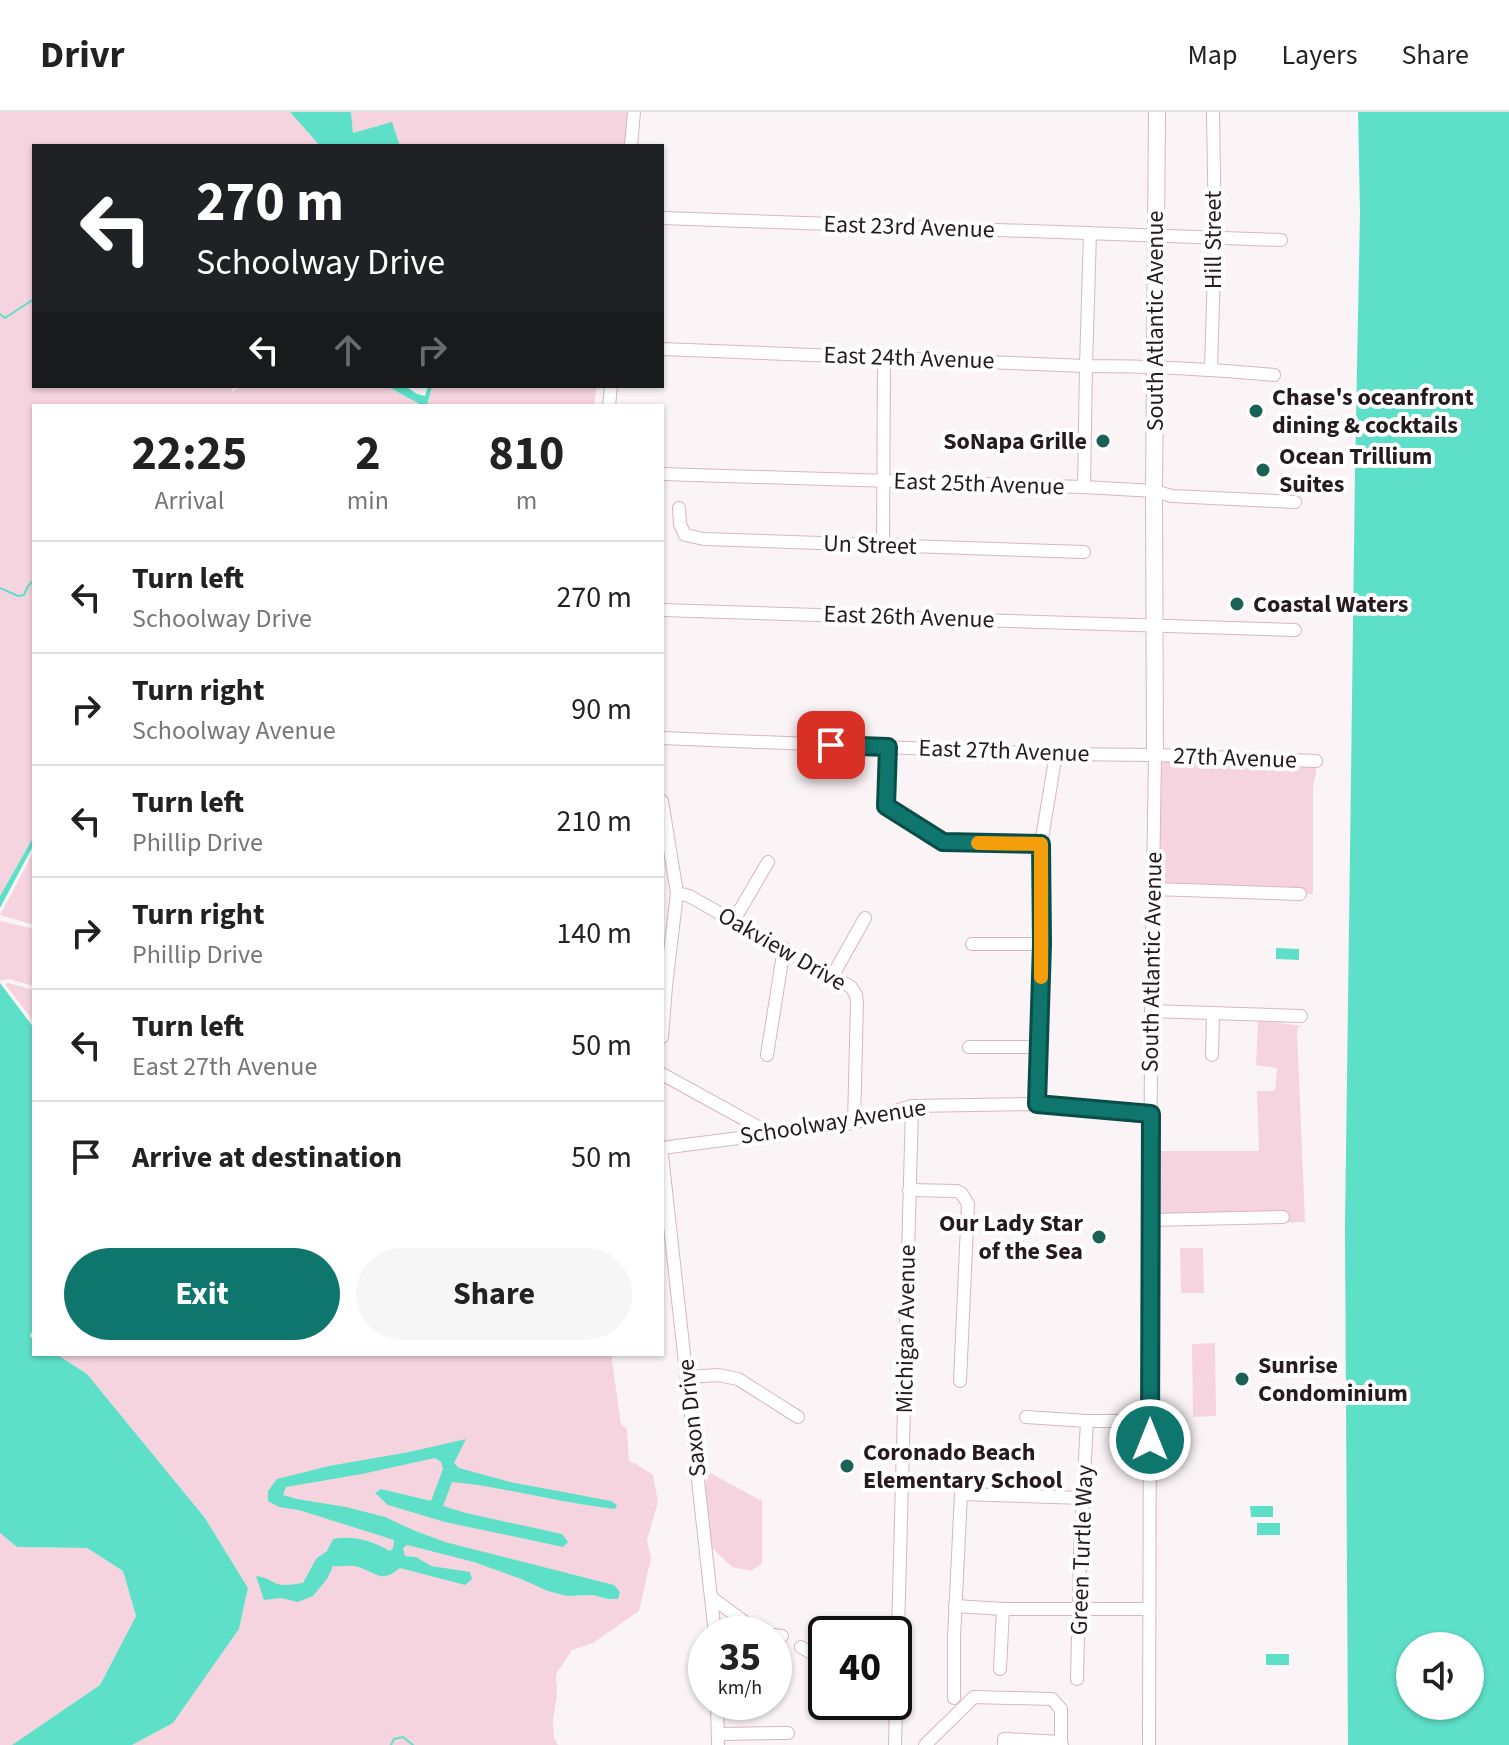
<!DOCTYPE html>
<style>
:root{--surface:#fff;--page:#f6f6f6;--text:#222;--muted:#767676;--line:#e0e0e0;--accent:#0f766e}
body{margin:0;font-family:"Source Sans 3",sans-serif;background:var(--page);color:var(--text);height:100vh;display:flex;flex-direction:column;font-size:30px;white-space:nowrap}
*{box-sizing:border-box;margin:0}
p{font-size:26px;color:var(--muted)}
.icon{flex:none;width:44px;height:44px;fill:none;stroke:currentColor;stroke-width:2;stroke-linecap:round;stroke-linejoin:round}
.map{position:relative;flex:1;overflow:hidden}
.panel{position:absolute;left:32px;top:292px;width:632px;height:952px;display:flex;flex-direction:column;background:var(--surface);border-radius:0px;box-shadow:0 2px 6px #0004}
.panel>*{flex:none}
.banner{position:absolute;left:32px;top:32px;width:632px;height:244px;border-radius:0px;box-shadow:0 2px 6px #0004;background:#202124;color:#fff;overflow:hidden}
.controls{position:absolute;left:1396px;top:1520px;display:grid;gap:16px}
.controls a{display:grid;place-items:center;width:88px;height:88px;border-radius:50%;background:var(--surface);box-shadow:0 2px 6px #0004;font-size:40px}
.speed{position:absolute;left:688px;top:1504px;display:flex;gap:16px;font-size:40px;font-weight:700;text-align:center}
.speed>*{display:grid;place-content:center;width:104px;height:104px;border-radius:50%;background:var(--surface);box-shadow:0 2px 6px #0004;line-height:1}
.speed small{font-size:20px;font-weight:400}
.speed .limit{border:4px solid #111;border-radius:12px;background:#fff;color:#111}
.pin{position:absolute;display:grid;place-items:center;width:68px;height:68px;color:#fff;margin:-34px;border-radius:16px;box-shadow:0 4px 12px #0006}
.me{position:absolute;width:88px;margin:-44px;rotate:0deg;stroke-linejoin:round;filter:drop-shadow(0 0 6px #0008)}
.turn{display:flex;align-items:center;gap:28px;height:168px;padding:0 32px;font-size:36px}
.turn .icon{width:104px;height:104px;stroke-width:2.5}
.turn b{display:block;font-size:56px;line-height:68px}
.lanes{display:flex;align-items:center;height:76px;padding:0 32px;background:#0003;justify-content:center;gap:40px;direction:ltr}
.lanes .off{opacity:.35}
.eta{display:flex;justify-content:space-evenly;align-items:center;height:136px;text-align:center}
.eta b{font-size:48px;font-weight:700;line-height:56px}
.primary-button{display:flex;gap:16px;margin-top:auto;padding:16px 32px}
.primary-button a{flex:1;height:92px;border-radius:48px;background:var(--accent);color:#fff;font-size:32px;font-weight:700;line-height:92px;text-align:center}
.primary-button a+a{background:var(--page);color:var(--text)}
ul{padding:0;list-style:none}
li{display:flex;align-items:center;gap:24px;height:112px;padding:0 32px;border-top:2px solid var(--line)}
li div{flex:1}
li b{display:block;font-size:30px}
li em{font-style:normal}
header{display:flex;align-items:center;gap:48px;box-sizing:border-box;height:112px;padding:0 40px;background:var(--surface);border-bottom:2px solid var(--line)}
header strong{font-size:38px}
nav{display:flex;gap:44px;margin-inline-start:auto;font-size:28px}
.map>svg:first-child{display:block}
</style>
<header>
<strong>Drivr</strong>
<nav><a>Map</a><a>Layers</a><a>Share</a></nav>
</header>
<div class="map">
<svg width="1509" height="1633" viewBox="0 0 1509 1633">
<rect width="100%" height="100%" fill="#fbf4f6"/>
<g fill="#f6d4df" fill-rule="evenodd">
<polygon points="0,0 290,0 320,34 34,34 34,274 231,274 232,280 242,274 387,274 423,294 34,294 34,724 0,784"/>
<polygon points="351,0 634,0 631,34 400,34 396,27 353,21"/>
<polygon points="432,274 597,274 594,294 427,294"/>
<polygon points="1289,641 1316,643 1316,661 1313,674 1313,782 1203,780 1157,783 1159,644"/>
<polygon points="34,739 34,813 0,803"/>
<polygon points="0,809 34,817 34,874 9,867 0,869"/>
<polygon points="8,871 34,878 34,910 5,872"/>
<polygon points="1258,908 1302,914 1298,915 1297,919 1305,1110 1276,1111 1155,1107 1155,1039 1259,1039 1257,979 1275,979 1277,956 1256,953"/>
<polygon points="1180,1136 1203,1136 1204,1181 1181,1181"/>
<polygon points="1215,1231 1216,1304 1193,1305 1192,1232"/>
<path d="M56,1242H611L621,1312L627,1317L629,1349L636,1352L653,1363L658,1390L647,1428L651,1446L639,1499L593,1531L572,1538L556,1562L557,1583L553,1608L554,1626L558,1633H132L173,1611L239,1517L248,1476L205,1406L87,1262ZM557,1459L614,1473L608,1487L593,1483L567,1484Z"/>
<polygon points="710,1361 762,1389 762,1451 751,1459 732,1455 710,1434 704,1374"/>
<polygon points="0,1421 17,1435 87,1436 123,1459 136,1504 100,1573 12,1633 0,1633"/>
</g>
<g fill="#5ee0c8" fill-rule="evenodd">
<polygon points="290,0 351,0 353,21 392,10 400,34 320,34"/>
<path d="M1358,0H1509V1633H1348L1345,1117L1355,361L1360,100ZM1410,1534H1470V1594H1410Z"/>
<polygon points="387,274 405,274 417,282 425,284 428,274 432,274 427,294 423,294"/>
<polygon points="34,724 34,732 0,796 0,784"/>
<polygon points="1276,836 1299,837 1299,848 1276,847"/>
<polygon points="0,871 34,916 34,1215 30,1224 34,1228 34,1242 56,1242 87,1262 205,1406 248,1476 239,1517 173,1611 132,1633 12,1633 100,1573 136,1504 123,1459 87,1436 17,1435 0,1421"/>
<path d="M466,1327L454,1351L459,1356L510,1370L611,1389L617,1393L615,1397C560,1391 506,1375 452,1370L443,1394L466,1401L562,1422L568,1430L563,1435L445,1410L388,1393L375,1381L381,1377L431,1389L443,1357L441,1350L435,1346L362,1362L286,1375L283,1383L297,1387L346,1395L385,1405L413,1418L445,1430L614,1473L620,1480L618,1487H608L593,1483L567,1484L548,1479L521,1467L474,1450L407,1433L403,1436L405,1444L416,1445L431,1454L470,1460L472,1467L465,1473L400,1456C380,1472 378,1461 358,1455C352,1452 341,1455 333,1454L327,1467L313,1484L298,1490L281,1486L264,1488L256,1464C265,1465 267,1467 275,1471C284,1475 294,1472 303,1471L316,1447L327,1439L333,1427C354,1423 372,1429 390,1439L393,1436L394,1428L299,1398L279,1395L268,1389V1379L277,1367L329,1354L409,1340Z"/>
<polygon points="1250,1394 1273,1394 1273,1405 1251,1405"/>
<rect x="1257" y="1411" width="23" height="12"/>
<polygon points="1289,1542 1289,1553 1266,1553 1266,1542"/>
</g>
<g fill="none" stroke-linecap="round" stroke-linejoin="round">
<g stroke="#5ee0c8" stroke-width="2">
<polyline points="0,202 5,206 34,187"/>
<polyline points="0,476 18,484 24,483 28,474 34,468"/>
<polyline points="391,1633 394,1627 403,1625 413,1633"/>
</g>
<defs>
<g id="minor">
<polyline points="631,34 634,0"/>
<polyline points="662,106 1281,128"/>
<path d="M662,237L1086,254C1149,254 1211,257 1274,263"/>
<polyline points="1211,257 1215,125 1213,0"/>
<polyline points="609,294 611,274"/>
<polyline points="662,362 1084,375 1154,379 1172,384 1295,390"/>
<polyline points="1084,375 1086,254 1090,121"/>
<polyline points="679,396 680,412 685,423 704,427 1084,440"/>
<polyline points="883,434 884,245"/>
<polyline points="662,498 1295,518"/>
<polyline points="662,626 1056,642 1155,643 1316,649"/>
<polyline points="888,635 886,694 943,730 1041,732"/>
<polyline points="662,689 677,781 666,874 662,925"/>
<polyline points="1153,777 1300,782"/>
<polyline points="677,781 689,784 851,875 856,883 857,891 854,1011"/>
<polyline points="734,808 768,750"/>
<polyline points="972,832 1042,832"/>
<polyline points="833,863 865,806"/>
<polyline points="1151,899 1301,904"/>
<polyline points="969,935 1039,935"/>
<polyline points="767,943 784,836"/>
<polyline points="1212,943 1213,901"/>
<polyline points="662,962 771,1022"/>
<polyline points="1037,992 1042,832 1041,732 1056,642"/>
<polyline points="662,1036 854,1011 912,994 1037,992 1151,1002"/>
<polyline points="662,1043 715,1522"/>
<polyline points="909,1078 957,1079 962,1082 968,1092 960,1269"/>
<polyline points="1151,1108 1283,1105"/>
<polyline points="688,1265 718,1263 738,1267 798,1305"/>
<polyline points="1026,1305 1087,1309 1150,1309"/>
<polyline points="711,1485 750,1514 764,1522"/>
<polyline points="955,1494 1003,1497 1149,1497"/>
<polyline points="774,1523 782,1524"/>
<polyline points="801,1535 826,1549"/>
<polyline points="1000,1557 1003,1497"/>
<polyline points="1077,1567 1080,1441 1087,1309"/>
<polyline points="954,1586 954,1525 961,1382 1083,1386"/>
<polyline points="717,1590 718,1633"/>
<polyline points="718,1622 788,1621"/>
<polyline points="895,1633 912,994"/>
<polyline points="925,1633 974,1585 1052,1587 1061,1597 1061,1630"/>
<polyline points="1004,1633 1004,1627 1061,1630 1062,1633"/>
<polyline points="1149,1633 1151,899 1155,643"/>
</g>
<polyline id="major" points="1155,643 1154,379 1157,0"/>
</defs>
<use href="#minor" stroke="#d7b6c0" stroke-width="14"/>
<use href="#major" stroke="#d7b6c0" stroke-width="18"/>
<use href="#minor" stroke="#fff" stroke-width="12"/>
<use href="#major" stroke="#fff" stroke-width="16"/>
</g>
<g fill="none" stroke-linecap="round" stroke-linejoin="round">
<defs>
<polyline id="route" points="831,633 888,635 886,694 943,730 1041,732 1042,832 1037,992 1151,1002 1150,1328"/>
</defs>
<use href="#route" stroke="#0a4d48" stroke-width="20"/>
<use href="#route" stroke="#0f766e" stroke-width="14"/>
<polyline stroke="#f59e0b" stroke-width="14" points="978,731 1041,732 1041,865"/>
</g>
<g fill="#1b6256" stroke="#fff" stroke-width="3">
<circle cx="1256" cy="299" r="8"/>
<circle cx="1103" cy="329" r="8"/>
<circle cx="1263" cy="358" r="8"/>
<circle cx="1237" cy="492" r="8"/>
<circle cx="1099" cy="1125" r="8"/>
<circle cx="1242" cy="1267" r="8"/>
<circle cx="847" cy="1354" r="8"/>
</g>
<g text-anchor="middle" dominant-baseline="central" stroke-width="8" stroke-linejoin="round" paint-order="stroke">
<g font-size="24" fill="#261a1e" stroke="#fff">
<text transform="translate(909 115) rotate(2)">East 23rd Avenue</text>
<text transform="translate(1213 128) rotate(-90)">Hill Street</text>
<text transform="translate(1155 209) rotate(-90)">South Atlantic Avenue</text>
<text transform="translate(909 246) rotate(2)">East 24th Avenue</text>
<text transform="translate(979 372) rotate(2)">East 25th Avenue</text>
<text transform="translate(870 433) rotate(2)">Un Street</text>
<text transform="translate(909 505) rotate(2)">East 26th Avenue</text>
<text transform="translate(1004 639) rotate(2)">East 27th Avenue</text>
<text transform="translate(1235 646) rotate(2)">27th Avenue</text>
<text transform="translate(782 837) rotate(30)">Oakview Drive</text>
<text transform="translate(1152 850) rotate(-89)">South Atlantic Avenue</text>
<text transform="translate(833 1010) rotate(-9)">Schoolway Avenue</text>
<text transform="translate(906 1217) rotate(-89)">Michigan Avenue</text>
<text transform="translate(692 1306) rotate(-96)">Saxon Drive</text>
<text transform="translate(1082 1438) rotate(-88)">Green Turtle Way</text>
</g>
<g font-size="24" font-weight="bold" fill="#261a1e" stroke="#fff" text-anchor="start">
<text x="1272" y="285">Chase's oceanfront<tspan x="1272" dy="28">dining &amp; cocktails</tspan></text>
<text x="1087" y="329" text-anchor="end">SoNapa Grille</text>
<text x="1279" y="344">Ocean Trillium<tspan x="1279" dy="28">Suites</tspan></text>
<text x="1253" y="492">Coastal Waters</text>
<text x="1083" y="1111" text-anchor="end">Our Lady Star<tspan x="1083" dy="28">of the Sea</tspan></text>
<text x="1258" y="1253">Sunrise<tspan x="1258" dy="28">Condominium</tspan></text>
<text x="863" y="1340">Coronado Beach<tspan x="863" dy="28">Elementary School</tspan></text>
</g>
</g>
</svg>
<div class="controls">
<a><svg class="icon" aria-label="sound" viewBox="0 0 24 24"><path d="M4 9h4l5-4v14l-5-4H4zM17 9q2 3 0 6"/></svg></a>
</div>
<div class="speed"><div>35<small>km/h</small></div><div class="limit">40</div></div>
<div class="pin" style="left:831px;top:633px;background:#d93025"><svg class="icon" aria-label="arrive" viewBox="0 0 24 24"><path d="M6 21V4h12l-3 4 3 4H6"/></svg></div>
<svg class="me" style="left:1150px;top:1328px" viewBox="-20 -20 40 40"><circle r="17" fill="#0f766e" stroke="#fff" stroke-width="3"/><path d="M0-11L8 9 0 5-8 9z" fill="#fff"/></svg>
<div class="banner">
<div class="turn"><svg class="icon" aria-label="left" viewBox="0 0 24 24"><path d="M17 20v-9H6M10 6l-5 5 5 5"/></svg><div><b>270 m</b>Schoolway Drive</div></div>
<div class="lanes"><svg class="icon" aria-label="left" viewBox="0 0 24 24"><path d="M17 20v-9H6M10 6l-5 5 5 5"/></svg><svg class="icon off" aria-label="ahead" viewBox="0 0 24 24"><path d="M12 20V5M6 11l6-6 6 6"/></svg><svg class="icon off" aria-label="right" viewBox="0 0 24 24"><path d="M7 20v-9h11M14 6l5 5-5 5"/></svg></div>
</div>
<section class="panel">
<div class="eta">
<div><b>22:25</b><p>Arrival</p></div>
<div><b>2</b><p>min</p></div>
<div><b>810</b><p>m</p></div>
</div>
<ul>
<li><svg class="icon" aria-label="left" viewBox="0 0 24 24"><path d="M17 20v-9H6M10 6l-5 5 5 5"/></svg><div><b>Turn left</b><p>Schoolway Drive</p></div><em>270 m</em></li>
<li><svg class="icon" aria-label="right" viewBox="0 0 24 24"><path d="M7 20v-9h11M14 6l5 5-5 5"/></svg><div><b>Turn right</b><p>Schoolway Avenue</p></div><em>90 m</em></li>
<li><svg class="icon" aria-label="left" viewBox="0 0 24 24"><path d="M17 20v-9H6M10 6l-5 5 5 5"/></svg><div><b>Turn left</b><p>Phillip Drive</p></div><em>210 m</em></li>
<li><svg class="icon" aria-label="right" viewBox="0 0 24 24"><path d="M7 20v-9h11M14 6l5 5-5 5"/></svg><div><b>Turn right</b><p>Phillip Drive</p></div><em>140 m</em></li>
<li><svg class="icon" aria-label="left" viewBox="0 0 24 24"><path d="M17 20v-9H6M10 6l-5 5 5 5"/></svg><div><b>Turn left</b><p>East 27th Avenue</p></div><em>50 m</em></li>
<li><svg class="icon" aria-label="arrive" viewBox="0 0 24 24"><path d="M6 21V4h12l-3 4 3 4H6"/></svg><div><b>Arrive at destination</b></div><em>50 m</em></li>
</ul>
<div class="primary-button"><a>Exit</a><a>Share</a></div>
</section>
</div>
